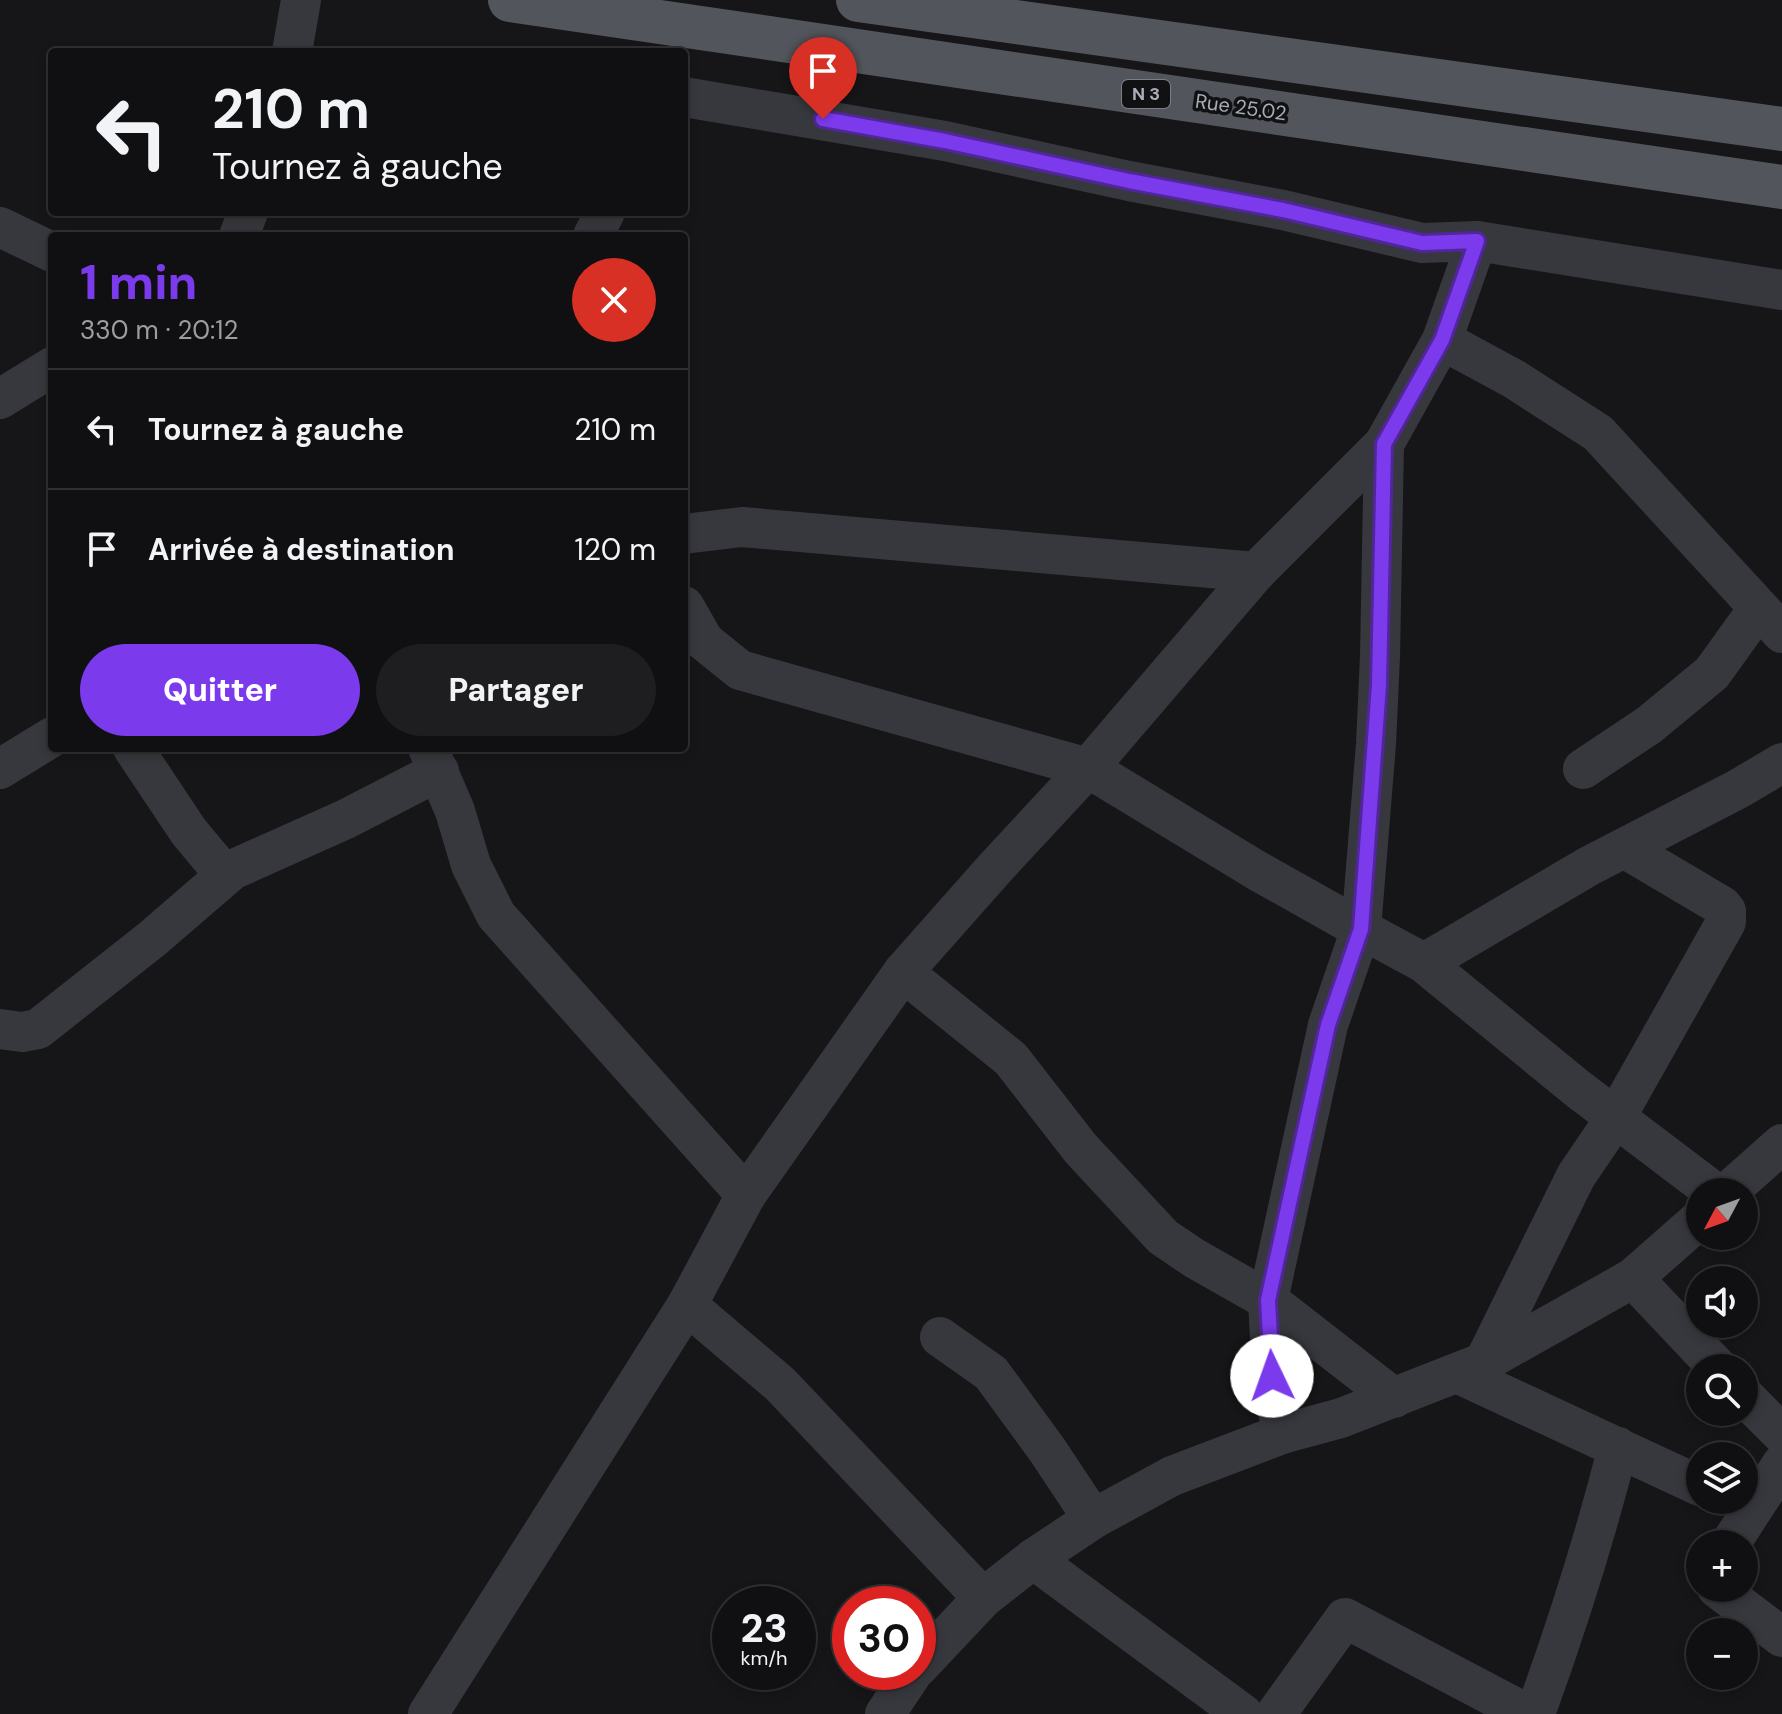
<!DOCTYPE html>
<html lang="fr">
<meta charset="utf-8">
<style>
:root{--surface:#101012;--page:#1e1e20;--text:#f1f3f6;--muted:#9c9d9f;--line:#303032;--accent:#7c3aed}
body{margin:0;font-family:"DM Sans",sans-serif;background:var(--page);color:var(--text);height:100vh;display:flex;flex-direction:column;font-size:30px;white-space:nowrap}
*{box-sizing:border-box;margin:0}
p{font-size:26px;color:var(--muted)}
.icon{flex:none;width:44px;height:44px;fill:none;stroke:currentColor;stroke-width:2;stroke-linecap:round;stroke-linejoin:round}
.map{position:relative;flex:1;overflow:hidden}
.panel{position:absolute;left:48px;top:232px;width:640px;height:520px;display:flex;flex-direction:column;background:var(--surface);border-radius:8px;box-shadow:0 4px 12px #0003,0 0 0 2px var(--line)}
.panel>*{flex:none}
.guide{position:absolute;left:48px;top:48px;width:640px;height:168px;border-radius:8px;box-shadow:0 4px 12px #0003,0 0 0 2px var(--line);background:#101012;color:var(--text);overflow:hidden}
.needle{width:52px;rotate:229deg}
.buttons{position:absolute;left:1686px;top:1178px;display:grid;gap:16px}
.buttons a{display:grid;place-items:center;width:72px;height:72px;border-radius:50%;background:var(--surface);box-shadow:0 4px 12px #0003,0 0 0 2px var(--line);font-size:40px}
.speed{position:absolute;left:712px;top:1586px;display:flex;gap:16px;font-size:40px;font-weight:700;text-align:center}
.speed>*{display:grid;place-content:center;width:104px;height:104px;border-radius:50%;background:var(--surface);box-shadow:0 4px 12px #0003,0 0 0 2px var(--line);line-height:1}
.speed small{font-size:20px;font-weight:400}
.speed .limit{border:12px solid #d22;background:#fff;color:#111}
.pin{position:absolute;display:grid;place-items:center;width:68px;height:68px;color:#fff;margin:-82px -34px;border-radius:50% 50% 50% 0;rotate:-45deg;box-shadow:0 0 8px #0007}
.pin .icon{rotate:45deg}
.me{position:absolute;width:88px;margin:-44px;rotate:357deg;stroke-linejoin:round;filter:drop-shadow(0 0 6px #0008)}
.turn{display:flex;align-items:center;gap:28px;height:168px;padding:0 32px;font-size:36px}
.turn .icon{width:104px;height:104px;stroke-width:2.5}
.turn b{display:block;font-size:56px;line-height:68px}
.round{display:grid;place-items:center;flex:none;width:84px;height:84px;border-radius:42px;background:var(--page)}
.head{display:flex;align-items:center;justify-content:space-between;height:136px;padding:0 32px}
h1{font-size:48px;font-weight:800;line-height:60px;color:var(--accent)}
.action{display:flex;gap:16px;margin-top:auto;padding:16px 32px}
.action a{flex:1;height:92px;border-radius:48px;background:var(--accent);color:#fff;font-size:32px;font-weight:800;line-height:92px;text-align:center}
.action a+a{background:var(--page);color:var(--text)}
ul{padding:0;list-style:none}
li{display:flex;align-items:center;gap:24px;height:120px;padding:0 32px;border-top:2px solid var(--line)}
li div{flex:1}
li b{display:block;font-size:30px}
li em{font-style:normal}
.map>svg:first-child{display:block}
</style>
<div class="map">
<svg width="1782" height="1714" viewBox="0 0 1782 1714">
<rect width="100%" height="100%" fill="#161618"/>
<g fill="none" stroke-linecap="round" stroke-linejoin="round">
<g stroke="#37383d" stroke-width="40">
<polyline points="292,52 301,0"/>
<polyline points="684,97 945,141 1129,181 1283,210 1422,243 1477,241"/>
<polyline points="0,227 52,252"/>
<polyline points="239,236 248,212"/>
<polyline points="593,236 605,212"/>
<polyline points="1442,340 1514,379 1598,433 1782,633"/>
<polyline points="0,399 52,367"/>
<polyline points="684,534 742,527 1256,572"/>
<polyline points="684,606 704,641 740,670 1088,768 1256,870 1361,929 1376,744 1380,656 1384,444"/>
<polyline points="133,748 189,832 225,875"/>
<polyline points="428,748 455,811 471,865 496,915 746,1195"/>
<polyline points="0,769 52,737"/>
<polyline points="1583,769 1649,725 1712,673 1758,609"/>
<polyline points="1424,963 1578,1089 1714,1192"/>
<polyline points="903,972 1011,1059 1081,1149 1163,1237 1194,1258 1268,1300 1394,1398"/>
<polyline points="0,1029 22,1032 38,1029 152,939 232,870 346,819 439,771"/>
<polyline points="1728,1192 1782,1144"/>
<polyline points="1633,1278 1718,1368"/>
<polyline points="687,1305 780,1384 983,1598"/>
<polyline points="940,1337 991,1373 1048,1451 1093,1519"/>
<polyline points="1484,1362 1576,1176 1616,1117 1726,922 1726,911 1722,906 1624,848"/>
<polyline points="1457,1373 1700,1486"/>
<polyline points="1744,1396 1782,1434"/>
<polyline points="1282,1434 1272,1376 1268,1300 1328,1025 1361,929 1424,963 1589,866 1738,789 1782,763"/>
<polyline points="1730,1544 1782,1464"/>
<polyline points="1033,1559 1243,1714"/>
<polyline points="1717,1588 1782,1637"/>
<polyline points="918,1667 983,1598 1033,1559 1093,1519 1172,1476 1282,1434 1341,1418 1484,1362 1633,1278 1700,1219"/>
<polyline points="428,1714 687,1305 746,1195 903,972 996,867 1088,768 1256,572 1384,444 1442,340 1477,241 1782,290"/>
<polyline points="885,1714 913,1672"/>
<polyline points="1276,1714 1345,1618 1527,1714"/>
<path d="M1535,1714C1567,1626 1595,1538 1618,1447"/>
</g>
<g stroke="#53555c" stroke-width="44">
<polyline points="510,0 1782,187"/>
<polyline points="858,0 1782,129"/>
</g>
</g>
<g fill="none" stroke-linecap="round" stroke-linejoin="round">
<defs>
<polyline id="route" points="823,119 945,141 1129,181 1283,210 1422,243 1477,241 1442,340 1384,444 1379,685 1361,929 1328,1025 1268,1300 1272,1376"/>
</defs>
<use href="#route" stroke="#51269a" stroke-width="20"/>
<use href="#route" stroke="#7c3aed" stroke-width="14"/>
</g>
<g text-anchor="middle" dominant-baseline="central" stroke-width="7" stroke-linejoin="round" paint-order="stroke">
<rect fill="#111113" stroke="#7b7e86" stroke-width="2" x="1122" y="80" width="48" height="28" rx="6"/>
<g font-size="18" font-weight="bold" fill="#a8adb8">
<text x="1146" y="94">N 3</text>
</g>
<g font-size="20" fill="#a8adb8" stroke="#111113">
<text transform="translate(1241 107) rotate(8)">Rue 25.02</text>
</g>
</g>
</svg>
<div class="buttons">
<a><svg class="needle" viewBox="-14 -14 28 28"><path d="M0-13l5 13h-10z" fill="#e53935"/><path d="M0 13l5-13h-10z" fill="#9c9d9f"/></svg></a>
<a><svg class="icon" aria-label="sound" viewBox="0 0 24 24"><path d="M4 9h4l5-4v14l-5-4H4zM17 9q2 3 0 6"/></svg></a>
<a><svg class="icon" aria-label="search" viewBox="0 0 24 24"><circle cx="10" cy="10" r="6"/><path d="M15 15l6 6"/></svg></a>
<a><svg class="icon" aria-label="layers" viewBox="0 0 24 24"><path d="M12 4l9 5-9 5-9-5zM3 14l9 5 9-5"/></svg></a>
<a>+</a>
<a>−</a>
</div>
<div class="speed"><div>23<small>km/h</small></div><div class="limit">30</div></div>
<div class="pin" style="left:823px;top:119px;background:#d93025"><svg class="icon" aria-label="arrive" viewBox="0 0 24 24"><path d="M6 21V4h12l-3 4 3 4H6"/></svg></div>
<svg class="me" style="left:1272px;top:1376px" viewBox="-20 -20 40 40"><circle r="19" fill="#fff"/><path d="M0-13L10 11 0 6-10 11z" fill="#7c3aed"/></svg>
<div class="guide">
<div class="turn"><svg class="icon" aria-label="left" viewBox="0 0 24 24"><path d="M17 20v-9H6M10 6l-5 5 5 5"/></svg><div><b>210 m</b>Tournez à gauche</div></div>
</div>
<section class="panel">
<div class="head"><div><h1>1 min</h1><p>330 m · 20:12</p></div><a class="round" style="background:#d93025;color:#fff"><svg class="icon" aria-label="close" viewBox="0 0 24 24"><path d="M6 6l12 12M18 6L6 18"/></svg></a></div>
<ul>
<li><svg class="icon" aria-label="left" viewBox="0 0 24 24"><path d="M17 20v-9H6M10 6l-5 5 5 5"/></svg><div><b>Tournez à gauche</b></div><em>210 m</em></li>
<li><svg class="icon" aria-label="arrive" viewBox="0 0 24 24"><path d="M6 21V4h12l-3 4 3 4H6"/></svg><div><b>Arrivée à destination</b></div><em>120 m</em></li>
</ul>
<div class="action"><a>Quitter</a><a>Partager</a></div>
</section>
</div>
